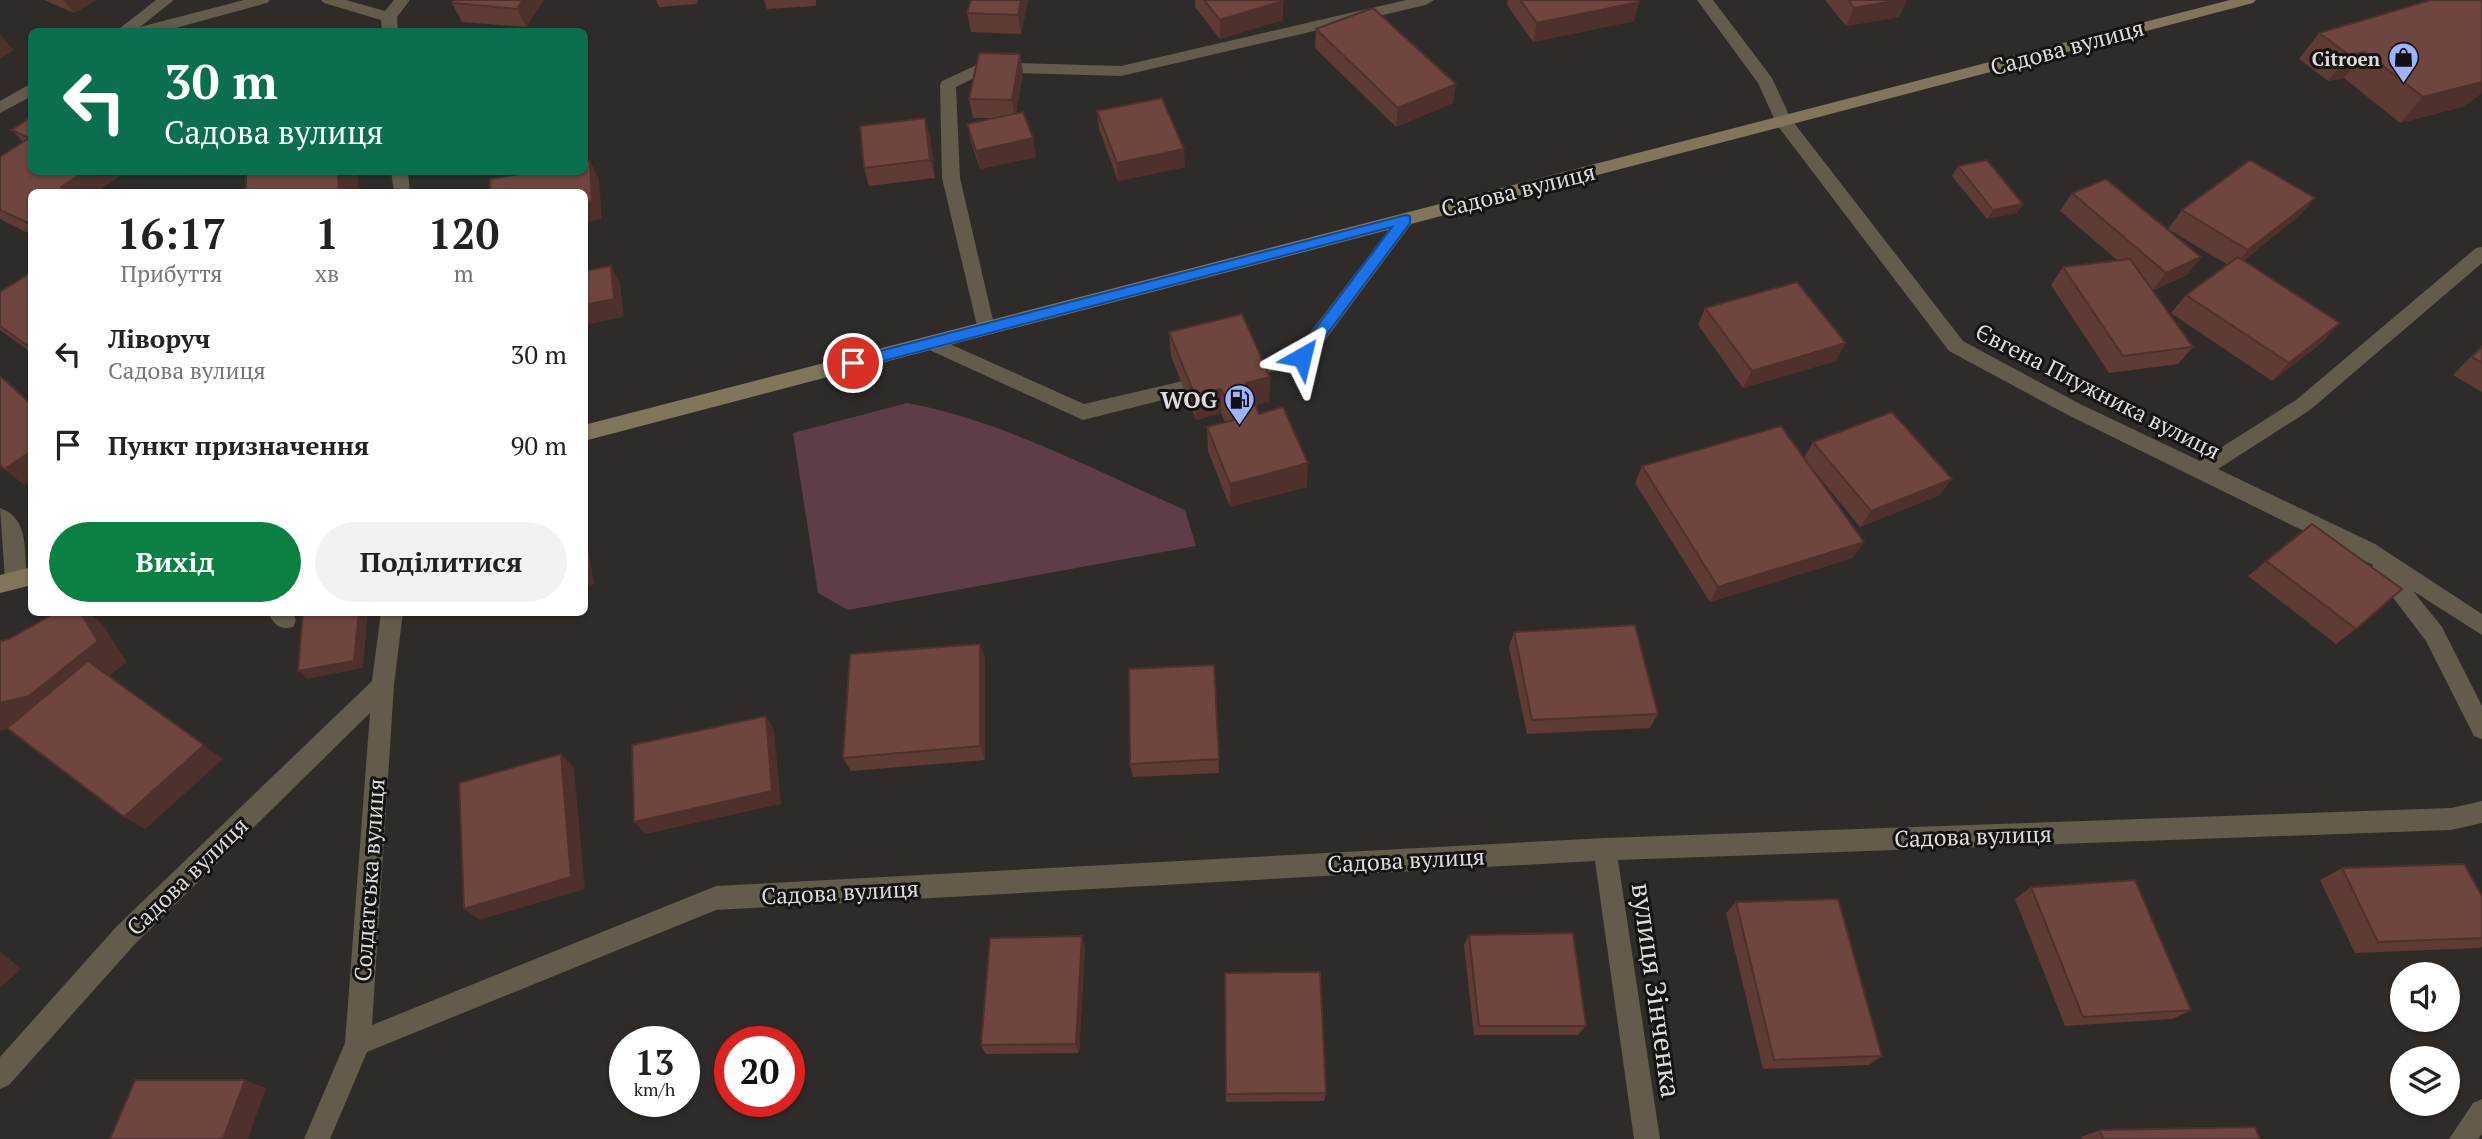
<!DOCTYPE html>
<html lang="uk">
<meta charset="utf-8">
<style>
:root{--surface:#fff;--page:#f2f2f2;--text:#222;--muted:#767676;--accent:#0b8043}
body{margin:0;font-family:"PT Serif",serif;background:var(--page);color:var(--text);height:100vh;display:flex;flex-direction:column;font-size:26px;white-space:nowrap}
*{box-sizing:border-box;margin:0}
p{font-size:23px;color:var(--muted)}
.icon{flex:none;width:38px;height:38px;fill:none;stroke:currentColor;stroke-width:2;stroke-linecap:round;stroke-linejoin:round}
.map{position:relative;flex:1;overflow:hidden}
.side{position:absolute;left:28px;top:189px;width:560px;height:427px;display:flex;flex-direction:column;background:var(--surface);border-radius:10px;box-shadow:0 2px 5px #0004}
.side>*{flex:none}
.top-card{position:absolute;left:28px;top:28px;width:560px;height:147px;border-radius:10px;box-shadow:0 2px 5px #0004;background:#0b6e4f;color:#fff;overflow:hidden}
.tools{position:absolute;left:2390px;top:962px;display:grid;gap:14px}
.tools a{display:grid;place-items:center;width:70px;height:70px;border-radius:50%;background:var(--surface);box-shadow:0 2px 5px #0004;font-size:35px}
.speed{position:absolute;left:609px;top:1026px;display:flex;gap:14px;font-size:35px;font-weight:700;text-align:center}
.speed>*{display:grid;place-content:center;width:91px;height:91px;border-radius:50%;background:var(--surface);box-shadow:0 2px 5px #0004;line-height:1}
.speed small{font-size:18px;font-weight:400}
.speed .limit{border:10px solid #d22;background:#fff;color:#111}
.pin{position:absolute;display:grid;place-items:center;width:60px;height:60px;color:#fff;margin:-30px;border:4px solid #fff;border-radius:50%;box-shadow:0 2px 7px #0007}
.me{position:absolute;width:77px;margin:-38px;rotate:37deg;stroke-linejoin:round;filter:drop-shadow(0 0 5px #0008)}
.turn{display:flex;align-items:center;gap:24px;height:147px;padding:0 21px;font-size:32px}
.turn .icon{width:91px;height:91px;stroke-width:2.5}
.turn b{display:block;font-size:49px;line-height:60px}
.eta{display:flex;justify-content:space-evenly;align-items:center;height:119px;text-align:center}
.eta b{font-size:42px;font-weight:700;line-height:49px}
.cta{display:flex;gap:14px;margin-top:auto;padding:14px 21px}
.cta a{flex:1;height:80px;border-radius:42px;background:var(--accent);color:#fff;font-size:28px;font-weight:700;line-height:80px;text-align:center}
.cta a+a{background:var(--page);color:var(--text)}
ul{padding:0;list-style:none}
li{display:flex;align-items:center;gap:21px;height:91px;padding:0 21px}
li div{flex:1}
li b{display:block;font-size:26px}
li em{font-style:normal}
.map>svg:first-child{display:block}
</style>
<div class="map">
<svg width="2482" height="1139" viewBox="0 0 2482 1139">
<rect width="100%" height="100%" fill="#2e2b29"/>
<path fill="#5d3d47" d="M907,403C1004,421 1096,471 1185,510L1196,546L848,610L818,593L793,433Z"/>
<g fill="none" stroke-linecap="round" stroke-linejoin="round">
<g fill="#635b4b" fill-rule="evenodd">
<polygon points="1406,213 1412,215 1415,219 1412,223 1309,362 1255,376 1248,374 1245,369 1248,364 1296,351 1400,215"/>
<polygon points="932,336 1084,404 1183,381 1190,383 1193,388 1190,393 1183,395 1083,420 925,348 923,343 925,338"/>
<path d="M0,508C30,518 24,553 27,580L23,586L16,589L9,586L5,580Z"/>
<path d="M268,612H292L296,620L293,627C280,631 273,624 268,612Z"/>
</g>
<g fill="#635b4b" fill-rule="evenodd">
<polygon points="156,0 174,0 140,27 244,0 270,0 267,3 161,32 115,32"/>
<polygon points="321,0 346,0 385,11 394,0 410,0 397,17 398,32 382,32 381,20 324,3"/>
<polygon points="1406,0 1434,0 1426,5 1121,76 986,72 956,87 960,178 995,329 993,334 979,334 942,178 940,85 942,81 983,62 1121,66"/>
<polygon points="1697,0 1713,0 1772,78 1791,119 1963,341 2080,404 2200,461 2296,400 2476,248 2482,247 2482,263 2310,410 2218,469 2375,544 2482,614 2482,635 2413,591 2442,627 2482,706 2482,739 2474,736 2426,641 2375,574 2372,568 2373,565 2066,414 1949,351 1777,125 1758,83"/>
<polygon points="32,83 32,96 0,113 0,101"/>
<polygon points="391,172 408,172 410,192 394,192"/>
<polygon points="381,612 403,612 394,685 372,1025 716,886 1605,838 2451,808 2482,801 2482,823 2451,830 1618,860 1660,1139 1634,1139 1595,861 716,910 367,1052 330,1139 304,1139 345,1043 370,713 135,944 9,1085 0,1089 0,1057 117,926 372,681"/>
<polygon points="2482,1099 2482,1134 2478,1139 2449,1139 2473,1103"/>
</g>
<g fill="#81765b" fill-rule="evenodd">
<polygon points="2230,0 2256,0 2253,3 584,441 584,425"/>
<polygon points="32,567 32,585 0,593 0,575"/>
</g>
</g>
<g fill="#5f3b36">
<polygon points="44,0 96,0 74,13"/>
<polygon points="454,0 544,0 526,27 462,22 452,3"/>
<polygon points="656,0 698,0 697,4 659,7"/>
<polygon points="764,0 816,0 816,6 767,9"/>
<polygon points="971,0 1028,0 1021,34 971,32 967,13"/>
<polygon points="1195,0 1282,0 1283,20 1220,39 1195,7"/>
<polygon points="1508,0 1637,0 1634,21 1533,42 1507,5"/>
<polygon points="1825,0 1907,0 1899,17 1846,26"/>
<polygon points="2482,0 2482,93 2462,107 2400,123 2344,78 2328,81 2299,59 2319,33"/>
<polygon points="1316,29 1453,103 1396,127 1315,48"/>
<polygon points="1020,54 1023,73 1016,113 1036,157 980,169 971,142 967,124 993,118 973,118 969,99"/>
<polygon points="1097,111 1185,167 1118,181 1099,129"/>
<polygon points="32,116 32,235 0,219 0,157 23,142 12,130"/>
<polygon points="930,136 935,178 869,186 864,168"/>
<polygon points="1958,166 2017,213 1987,219 1952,176"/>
<polygon points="2072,193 2201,257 2187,275 2152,290 2193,347 2178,364 2109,373 2051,285 2063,267 2117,260 2060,211"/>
<polygon points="2315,198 2299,216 2243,261 2324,341 2272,381 2171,313 2186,295 2228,265 2168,229 2182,210"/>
<polygon points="32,272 32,353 0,330 0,292"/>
<polygon points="1705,308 1836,361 1743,388 1698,325"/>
<polygon points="1169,332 1270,377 1269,402 1255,405 1259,414 1307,487 1230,507 1208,451 1207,427 1225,422 1221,413 1196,420 1171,356"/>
<polygon points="2482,345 2482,392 2453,375"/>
<polygon points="1813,442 1940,495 1860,527 1806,461 1864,542 1853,558 1710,602 1635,483 1642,466 1804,458"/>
<polygon points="2266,561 2356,629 2336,644 2248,576"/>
<polygon points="1514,632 1658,714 1650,728 1527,734 1509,647"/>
<polygon points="980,644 985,659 985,760 851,771 843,758"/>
<polygon points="1214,665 1219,773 1133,777 1130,764"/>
<polygon points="2342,868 2482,896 2482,947 2479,948 2355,953 2320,880"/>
<polygon points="2031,887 2191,1010 2172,1019 2065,1026 2015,899"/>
<polygon points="1736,902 1882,1056 1869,1065 1763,1069 1726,913"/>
<polygon points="1469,935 1586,1026 1578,1035 1474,1035 1464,945"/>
<polygon points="1085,947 1079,1053 986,1054 981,1045"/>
<polygon points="1225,973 1326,1093 1324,1101 1226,1102"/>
<polygon points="2100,1130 2260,1139 2082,1139 2081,1137"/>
</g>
<g fill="#4e302c">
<polygon points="63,0 96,0 74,13"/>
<polygon points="523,0 544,0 526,27 517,9"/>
<polygon points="1021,0 1028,0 1028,2 1021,34 1018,15"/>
<polygon points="1899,0 1907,0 1899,17 1846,26 1854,8"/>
<polygon points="1283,1 1283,20 1220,39 1220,20"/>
<polygon points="1639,2 1634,21 1533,42 1537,23"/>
<polygon points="0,34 14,50 0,59"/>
<polygon points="2365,52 2344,78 2328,81 2349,55"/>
<polygon points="1020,54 1023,73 1015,118 1012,100"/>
<polygon points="2482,82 2482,93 2462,107 2400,123 2423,97"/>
<polygon points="1456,84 1453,103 1396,127 1398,108"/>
<polygon points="925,118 930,136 935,178 930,160"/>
<polygon points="1033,138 1036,157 980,169 976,151"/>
<polygon points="1184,149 1185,167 1118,181 1117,163"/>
<polygon points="590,161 599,179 602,219 584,223 584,203"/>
<polygon points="84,172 126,172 96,192 66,192 61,187"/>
<polygon points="338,172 358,172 359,192 339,192"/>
<polygon points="2315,198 2299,216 2233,268 2248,250"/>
<polygon points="2023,204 2017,213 1987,219 1993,210"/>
<polygon points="2201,257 2187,275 2152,291 2166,273"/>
<polygon points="611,266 620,283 624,317 584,325 584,305"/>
<polygon points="2340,323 2324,341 2272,381 2289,363"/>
<polygon points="1846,343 1836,361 1743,388 1752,371"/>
<polygon points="1270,377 1269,402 1246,407 1246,383"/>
<polygon points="1221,389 1221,413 1196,420 1195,396"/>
<polygon points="32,451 32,480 24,485 4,469"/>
<polygon points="1308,463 1307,487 1230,507 1230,484"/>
<polygon points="1952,479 1940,495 1860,527 1871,511"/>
<polygon points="584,523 594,584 584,587"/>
<polygon points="1864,542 1853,558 1710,602 1718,587"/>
<polygon points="80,612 87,612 103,625 127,662 109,676 223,759 145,829 124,817 60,716 0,731 0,703"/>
<polygon points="359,612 368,612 363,668 307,679 298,671"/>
<polygon points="980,644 985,659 985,760 980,746"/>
<polygon points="766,716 774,730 781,804 646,834 634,822"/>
<polygon points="561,754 574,768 585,889 479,920 464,909"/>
<polygon points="1082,936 1085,947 1079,1053 1076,1044"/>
<polygon points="0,951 21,969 0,988"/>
<polygon points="245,1080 266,1088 248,1139 223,1139"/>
</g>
<g fill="#6f453f" stroke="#4e302c" stroke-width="2">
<polygon points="454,0 523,0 517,9 452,3"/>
<polygon points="971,0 1021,0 1018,15 967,13"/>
<polygon points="1204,0 1282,0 1283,1 1220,20"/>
<polygon points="1520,0 1637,0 1639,2 1537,23"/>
<polygon points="1848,0 1899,0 1854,8"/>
<polygon points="2431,0 2482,0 2482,82 2423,97 2365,52 2349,55 2319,33"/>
<polygon points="1373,8 1456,84 1398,108 1316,29"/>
<polygon points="979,53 1020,54 1012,100 969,99"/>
<polygon points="1162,98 1184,149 1117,163 1097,111"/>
<polygon points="1023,112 1033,138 976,151 967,124"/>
<polygon points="32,116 32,172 84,172 61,187 72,192 32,192 32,225 0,210 0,157 29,138 12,130"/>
<polygon points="925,118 930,160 864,168 860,126"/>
<polygon points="1987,160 2023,204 1993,210 1958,166"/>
<polygon points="2250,160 2315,198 2248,250 2182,210"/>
<polygon points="590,161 592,201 584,203 584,192 490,192 490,179 532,172 584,172 584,162"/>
<polygon points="246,172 338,172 339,192 246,192"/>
<polygon points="2106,179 2201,257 2166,273 2072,193"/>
<polygon points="2238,257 2340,323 2289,363 2186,295"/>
<polygon points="2130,259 2193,347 2123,356 2063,267"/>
<polygon points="611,266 614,299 584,305 584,271"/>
<polygon points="32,272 32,349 0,326 0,292"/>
<polygon points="1797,282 1846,343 1752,371 1705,308"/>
<polygon points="1242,314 1270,377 1246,383 1259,414 1283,407 1308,463 1230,484 1207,427 1234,420 1221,389 1195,396 1169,332"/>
<polygon points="2482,347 2482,363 2472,357"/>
<polygon points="0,376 32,405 32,451 4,469 0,465"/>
<polygon points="1892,412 1952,479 1871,511 1813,442"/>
<polygon points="1781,426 1864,542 1718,587 1642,466"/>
<polygon points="2312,524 2402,589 2356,629 2266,561"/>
<polygon points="57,612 80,612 98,641 29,696 0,703 0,641 9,639"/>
<polygon points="303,612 359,612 354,661 298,671"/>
<polygon points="1635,625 1658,714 1532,720 1514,632"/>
<polygon points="980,644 980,746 843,758 850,654"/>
<polygon points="88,661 204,745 124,817 7,728"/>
<polygon points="1214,665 1219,759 1130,764 1129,669"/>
<polygon points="766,716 772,791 634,822 632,745"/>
<polygon points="561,754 571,877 464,909 459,783"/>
<polygon points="2464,864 2482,896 2482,938 2378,942 2342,868"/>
<polygon points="2135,880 2191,1010 2083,1017 2031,887"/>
<polygon points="1838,899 1882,1056 1774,1060 1736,902"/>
<polygon points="1573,933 1586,1026 1479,1026 1469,935"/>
<polygon points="1082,936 1076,1044 981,1045 990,938"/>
<polygon points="1320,972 1326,1093 1226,1094 1225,973"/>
<polygon points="135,1080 245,1080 223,1139 110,1139"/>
<polygon points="2255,1127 2260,1139 2103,1139 2100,1130"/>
</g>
<polygon fill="#1a73e8" stroke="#114b97" stroke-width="2" points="1406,215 1410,216 1410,223 1307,361 1302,363 1295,357 1297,353 1392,227 853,369 846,363 853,358"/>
<defs>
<symbol id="shop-pin" viewBox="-11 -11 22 30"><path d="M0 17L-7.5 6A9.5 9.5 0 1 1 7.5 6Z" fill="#9fb3fd" stroke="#151413"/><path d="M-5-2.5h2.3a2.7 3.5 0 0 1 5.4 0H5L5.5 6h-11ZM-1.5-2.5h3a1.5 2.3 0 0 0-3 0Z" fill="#111"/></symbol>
<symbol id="fuel-pin" viewBox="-11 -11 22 30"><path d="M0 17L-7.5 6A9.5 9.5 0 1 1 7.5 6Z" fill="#9fb3fd" stroke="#151413"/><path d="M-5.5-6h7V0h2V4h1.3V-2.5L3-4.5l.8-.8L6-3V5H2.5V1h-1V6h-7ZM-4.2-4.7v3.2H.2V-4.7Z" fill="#111"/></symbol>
</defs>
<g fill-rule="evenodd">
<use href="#shop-pin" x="2386" y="40" width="35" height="47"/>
<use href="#fuel-pin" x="1222" y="382" width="35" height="47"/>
</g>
<g text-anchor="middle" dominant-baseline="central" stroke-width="6" stroke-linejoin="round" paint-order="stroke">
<g font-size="19" font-weight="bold" fill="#dedcda" stroke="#151413" text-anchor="end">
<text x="2380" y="58">Citroen</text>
</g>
<g font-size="23" fill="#dedcda" stroke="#151413">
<text transform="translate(2067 47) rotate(-15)">Садова вулиця</text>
<text transform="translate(1518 190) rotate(-14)">Садова вулиця</text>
<text transform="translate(2098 391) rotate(27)">Євгена Плужника вулиця</text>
<text transform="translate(1973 836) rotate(-2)">Садова вулиця</text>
<text transform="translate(1406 860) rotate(-3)">Садова вулиця</text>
<text transform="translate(187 876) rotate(-44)">Садова вулиця</text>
<text transform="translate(369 880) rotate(-86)">Солдатська вулиця</text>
<text transform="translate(840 892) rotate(-3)">Садова вулиця</text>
</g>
<g font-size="23" font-weight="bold" fill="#dedcda" stroke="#151413" text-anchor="end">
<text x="1217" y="399">WOG</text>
</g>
<g font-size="28" fill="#dedcda" stroke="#151413">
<text transform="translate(1657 990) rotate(82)">вулиця Зінченка</text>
</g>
</g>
</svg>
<div class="tools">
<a><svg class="icon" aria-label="sound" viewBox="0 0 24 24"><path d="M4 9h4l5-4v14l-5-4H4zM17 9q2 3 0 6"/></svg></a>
<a><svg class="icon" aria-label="layers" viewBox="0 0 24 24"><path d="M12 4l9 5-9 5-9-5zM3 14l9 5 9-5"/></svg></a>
</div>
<div class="speed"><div>13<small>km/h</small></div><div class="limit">20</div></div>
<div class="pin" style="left:853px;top:363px;background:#d93025"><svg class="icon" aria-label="arrive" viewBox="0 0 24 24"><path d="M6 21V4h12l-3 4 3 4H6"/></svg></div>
<svg class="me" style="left:1302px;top:357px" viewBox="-20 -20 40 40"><path d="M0-17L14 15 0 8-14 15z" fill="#1a73e8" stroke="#fff" stroke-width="4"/></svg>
<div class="top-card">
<div class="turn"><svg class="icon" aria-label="left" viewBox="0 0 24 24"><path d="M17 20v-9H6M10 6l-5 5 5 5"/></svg><div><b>30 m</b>Садова вулиця</div></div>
</div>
<section class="side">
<div class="eta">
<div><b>16:17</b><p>Прибуття</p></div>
<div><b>1</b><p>хв</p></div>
<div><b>120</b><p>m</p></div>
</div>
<ul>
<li><svg class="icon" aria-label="left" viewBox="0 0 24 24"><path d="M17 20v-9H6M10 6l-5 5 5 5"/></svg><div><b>Ліворуч</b><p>Садова вулиця</p></div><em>30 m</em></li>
<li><svg class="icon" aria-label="arrive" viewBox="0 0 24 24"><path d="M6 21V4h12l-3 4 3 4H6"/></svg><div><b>Пункт призначення</b></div><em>90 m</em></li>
</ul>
<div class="cta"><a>Вихід</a><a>Поділитися</a></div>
</section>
</div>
